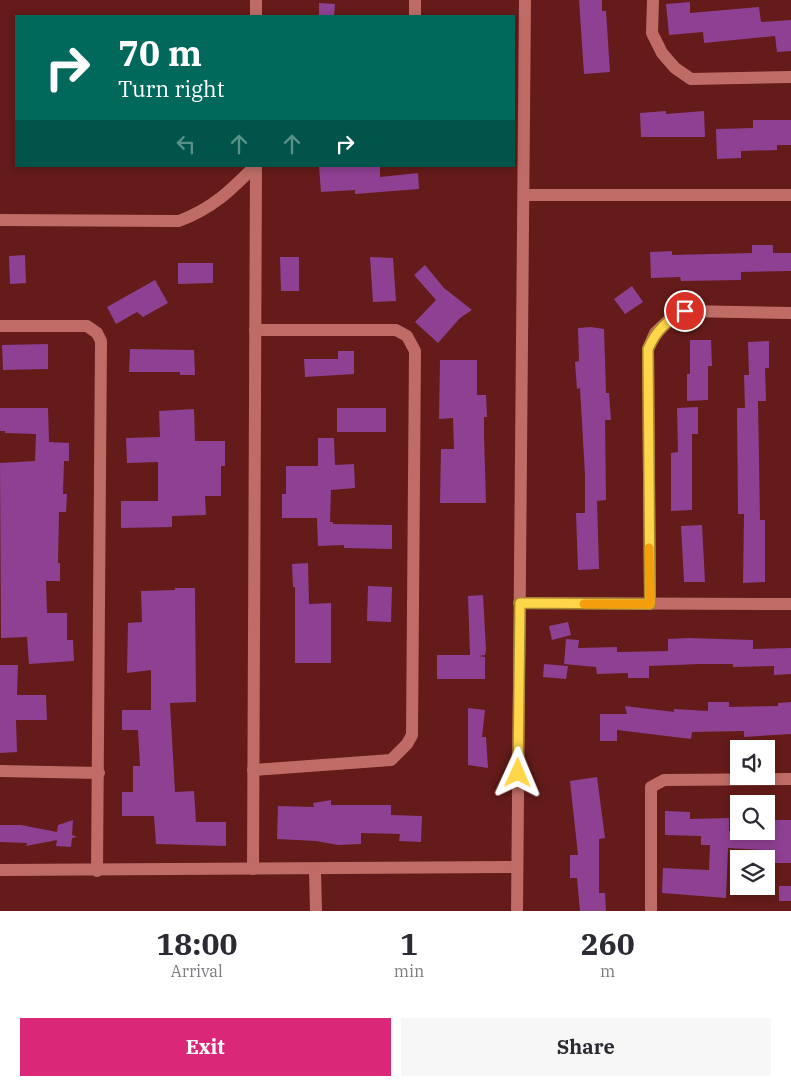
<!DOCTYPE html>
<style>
:root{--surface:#fff;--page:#f7f7f7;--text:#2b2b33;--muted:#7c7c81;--accent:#db2777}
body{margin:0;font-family:"IBM Plex Serif",serif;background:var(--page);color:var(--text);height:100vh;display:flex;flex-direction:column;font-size:19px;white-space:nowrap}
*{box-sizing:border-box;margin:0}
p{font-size:16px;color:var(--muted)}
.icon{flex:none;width:28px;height:28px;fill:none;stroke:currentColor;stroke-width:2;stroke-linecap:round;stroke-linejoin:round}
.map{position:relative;height:911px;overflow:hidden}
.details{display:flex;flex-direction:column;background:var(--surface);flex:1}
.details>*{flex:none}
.hud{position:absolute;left:15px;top:15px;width:500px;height:152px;border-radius:0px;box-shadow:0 2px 8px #0003;background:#00695c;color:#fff;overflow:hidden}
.controls{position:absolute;left:730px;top:740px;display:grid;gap:10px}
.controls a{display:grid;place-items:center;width:45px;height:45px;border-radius:0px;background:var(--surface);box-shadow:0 2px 8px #0003;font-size:25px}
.pin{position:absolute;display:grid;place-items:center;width:42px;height:42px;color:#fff;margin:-21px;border:2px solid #fff;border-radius:50%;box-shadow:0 1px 5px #0007}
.me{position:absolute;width:55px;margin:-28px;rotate:1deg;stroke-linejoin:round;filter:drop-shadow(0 0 4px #0008)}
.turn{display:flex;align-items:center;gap:18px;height:105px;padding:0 20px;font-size:22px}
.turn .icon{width:65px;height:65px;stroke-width:2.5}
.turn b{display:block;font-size:35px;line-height:42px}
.lanes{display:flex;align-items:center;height:48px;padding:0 20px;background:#0003;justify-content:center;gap:25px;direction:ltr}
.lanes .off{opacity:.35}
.eta{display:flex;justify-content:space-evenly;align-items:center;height:85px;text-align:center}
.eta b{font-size:30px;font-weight:700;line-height:35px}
.button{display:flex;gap:10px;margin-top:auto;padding:10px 20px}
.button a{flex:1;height:58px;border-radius:0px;background:var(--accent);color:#fff;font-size:20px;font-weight:700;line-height:58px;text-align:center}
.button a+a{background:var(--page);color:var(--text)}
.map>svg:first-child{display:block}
</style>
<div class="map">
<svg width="791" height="911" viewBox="0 0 791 911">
<rect width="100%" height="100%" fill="#641b19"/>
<g fill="#8e4092">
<polygon points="579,0 602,0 602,11 606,11 610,72 584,74"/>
<polygon points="690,2 690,13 759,7 761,22 791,20 791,51 777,52 775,36 704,43 703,32 669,35 666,4"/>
<polygon points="319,3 335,4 334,16 319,16"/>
<polygon points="666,111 666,114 704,111 705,137 641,137 640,113"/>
<polygon points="753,120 791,120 791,145 777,145 777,150 741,151 741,158 717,159 716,129 753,128"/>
<polygon points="319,166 380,166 380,177 418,173 419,189 355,194 355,190 321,192"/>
<polygon points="752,245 773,245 773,253 791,253 791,271 741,272 741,280 681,281 680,277 651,278 650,252 672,251 672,255 752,253"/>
<polygon points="25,255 26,283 10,284 9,256"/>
<polygon points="280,257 299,257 299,291 281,291"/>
<polygon points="370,257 393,258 396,301 373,302"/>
<polygon points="178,263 213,263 213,283 178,284"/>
<polygon points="425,265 444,288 472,310 460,318 438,343 415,322 436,300 414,275"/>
<polygon points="155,280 168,303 143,317 137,312 116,324 107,307"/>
<polygon points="632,286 643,302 625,314 614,299"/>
<polygon points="591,327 604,329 606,393 609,393 611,420 605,420 606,500 597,501 599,569 578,570 576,513 585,513 585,475 580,388 577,389 575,362 579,361 578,328"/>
<polygon points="690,340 711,340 712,366 708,366 708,400 687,401 687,374 690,374"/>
<polygon points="769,341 769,368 765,368 766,401 758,401 760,520 765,520 765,582 743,583 744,514 738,514 737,408 745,408 744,375 749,375 748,342"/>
<polygon points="48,344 48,369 3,370 2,345"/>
<polygon points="130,349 194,350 195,375 180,375 180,372 129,372"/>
<polygon points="338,351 354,351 354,374 305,377 304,359 338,359"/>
<polygon points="440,360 477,360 477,395 486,395 487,417 484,417 484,435 486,503 440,503 441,449 454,449 453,418 439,419"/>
<polygon points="698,407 698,434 692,434 692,510 671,511 671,453 678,452 677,408"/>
<polygon points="0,408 48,408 49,442 69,443 69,461 64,461 63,494 67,494 66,512 59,512 58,563 60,563 60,581 46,581 47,613 67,613 67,640 73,640 74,661 29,664 27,637 1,638 0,463 35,461 36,434 5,433 5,431 0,431"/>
<rect x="337" y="408" width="49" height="24"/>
<polygon points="194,409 195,441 225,441 225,466 221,466 221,496 205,496 206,515 172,516 172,527 121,528 121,501 158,501 158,462 127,463 126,438 160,437 159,411"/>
<polygon points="318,438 334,438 335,465 354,464 355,488 331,490 330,522 333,522 333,524 392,525 392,549 344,548 344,545 318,546 317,518 282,518 282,494 286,494 286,466 318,466"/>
<polygon points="702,525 705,582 684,582 681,526"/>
<polygon points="308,563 309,604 331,603 331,663 295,663 295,587 293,587 292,564"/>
<polygon points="368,586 392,587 391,622 367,621"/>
<polygon points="175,588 195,588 196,702 170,703 175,792 194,791 196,822 226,822 226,846 156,844 154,816 122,816 122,792 133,792 133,766 140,766 138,730 122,730 122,710 151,710 151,670 127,673 128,623 142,622 141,591 175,590"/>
<polygon points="483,595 486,650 485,655 479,656 485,657 485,679 437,679 437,655 470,655 468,596"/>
<polygon points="568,622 571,635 552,640 549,626"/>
<polygon points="689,638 753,640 753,649 791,648 791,674 774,675 774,666 733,667 733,664 700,664 649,666 649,678 628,678 628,673 597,674 596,667 564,664 566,639 579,640 578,648 617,647 617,652 668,651 668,639"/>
<polygon points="544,664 568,666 566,679 543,677"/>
<polygon points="0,665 18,665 17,695 46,695 47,720 16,720 17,752 0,753"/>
<polygon points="708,702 729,702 729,707 778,706 778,703 791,702 791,734 744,737 744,731 692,732 691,739 617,730 617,741 600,741 600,714 627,714 625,706 674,712 674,709 708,711"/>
<polygon points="468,708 485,710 482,737 486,737 488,768 468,765"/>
<polygon points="597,777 605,838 599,839 599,893 605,893 606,911 580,911 577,878 570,878 570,855 578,855 570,781"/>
<polygon points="331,800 331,805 391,805 391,815 422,816 421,842 399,841 400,834 361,833 361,844 338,845 316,841 277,839 278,806 314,807 313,803"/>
<polygon points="665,811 690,812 690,819 729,818 729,831 766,831 766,820 791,820 791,863 766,863 766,850 728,848 726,898 662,893 663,868 709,870 710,845 701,845 701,836 665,835"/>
<polygon points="73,820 72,835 77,837 72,838 71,847 56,846 57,840 26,846 27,843 0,842 0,825 21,825 57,832 58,825"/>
<rect x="779" y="886" width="12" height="15"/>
</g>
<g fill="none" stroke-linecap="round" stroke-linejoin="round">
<g stroke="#be6c65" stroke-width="12">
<polyline points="653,0 652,33 662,53 675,68 691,79 791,77"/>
<polyline points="256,16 256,0"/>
<polyline points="415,16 415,0"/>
<polyline points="524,195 791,195"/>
<path d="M0,220L179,221C213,208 230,191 255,166"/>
<polyline points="0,326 87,326 97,333 101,341 97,871"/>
<polyline points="519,603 791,604"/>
<polyline points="650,604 648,349 655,333 669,320 685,311 791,313"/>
<polyline points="253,770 391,760 407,744 412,735 415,351 407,336 396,330 255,330"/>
<polyline points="0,771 99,773"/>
<polyline points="253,869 256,166"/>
<polyline points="0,870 517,867"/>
<polyline points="315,870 316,911"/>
<polyline points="517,911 525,0"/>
<polyline points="651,911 651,787 664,780 791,779"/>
</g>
</g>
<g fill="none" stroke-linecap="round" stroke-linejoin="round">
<defs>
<path id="route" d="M518,773L520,603L650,604L648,349C657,329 666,322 685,311"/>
</defs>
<use href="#route" stroke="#a68a30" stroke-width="12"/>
<use href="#route" stroke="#ffd54a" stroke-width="9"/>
<polyline stroke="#f59e0b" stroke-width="9" points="584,604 650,604 649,548"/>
</g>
</svg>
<div class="controls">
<a><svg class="icon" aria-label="sound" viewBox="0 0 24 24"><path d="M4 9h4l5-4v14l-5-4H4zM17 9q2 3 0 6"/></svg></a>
<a><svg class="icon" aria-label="search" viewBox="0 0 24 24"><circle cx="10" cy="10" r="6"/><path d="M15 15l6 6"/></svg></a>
<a><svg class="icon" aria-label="layers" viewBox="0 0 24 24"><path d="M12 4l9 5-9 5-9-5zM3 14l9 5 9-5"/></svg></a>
</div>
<div class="pin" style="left:685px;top:311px;background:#d93025"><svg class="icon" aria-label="arrive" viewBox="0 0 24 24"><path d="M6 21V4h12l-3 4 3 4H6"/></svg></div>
<svg class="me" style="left:518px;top:773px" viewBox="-20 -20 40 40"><path d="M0-17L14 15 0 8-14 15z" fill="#ffd54a" stroke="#fff" stroke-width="4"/></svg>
<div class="hud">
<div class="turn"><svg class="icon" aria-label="right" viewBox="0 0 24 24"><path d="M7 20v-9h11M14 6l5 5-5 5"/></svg><div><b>70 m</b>Turn right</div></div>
<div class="lanes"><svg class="icon off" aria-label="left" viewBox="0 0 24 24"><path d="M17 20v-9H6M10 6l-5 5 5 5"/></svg><svg class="icon off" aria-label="ahead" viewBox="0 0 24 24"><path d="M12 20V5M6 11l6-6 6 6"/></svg><svg class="icon off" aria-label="ahead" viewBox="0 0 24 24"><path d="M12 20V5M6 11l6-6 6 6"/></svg><svg class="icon" aria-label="right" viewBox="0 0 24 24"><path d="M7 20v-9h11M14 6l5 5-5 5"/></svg></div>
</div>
</div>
<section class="details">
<div class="eta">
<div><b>18:00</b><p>Arrival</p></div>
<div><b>1</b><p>min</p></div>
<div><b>260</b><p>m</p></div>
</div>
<div class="button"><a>Exit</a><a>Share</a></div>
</section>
